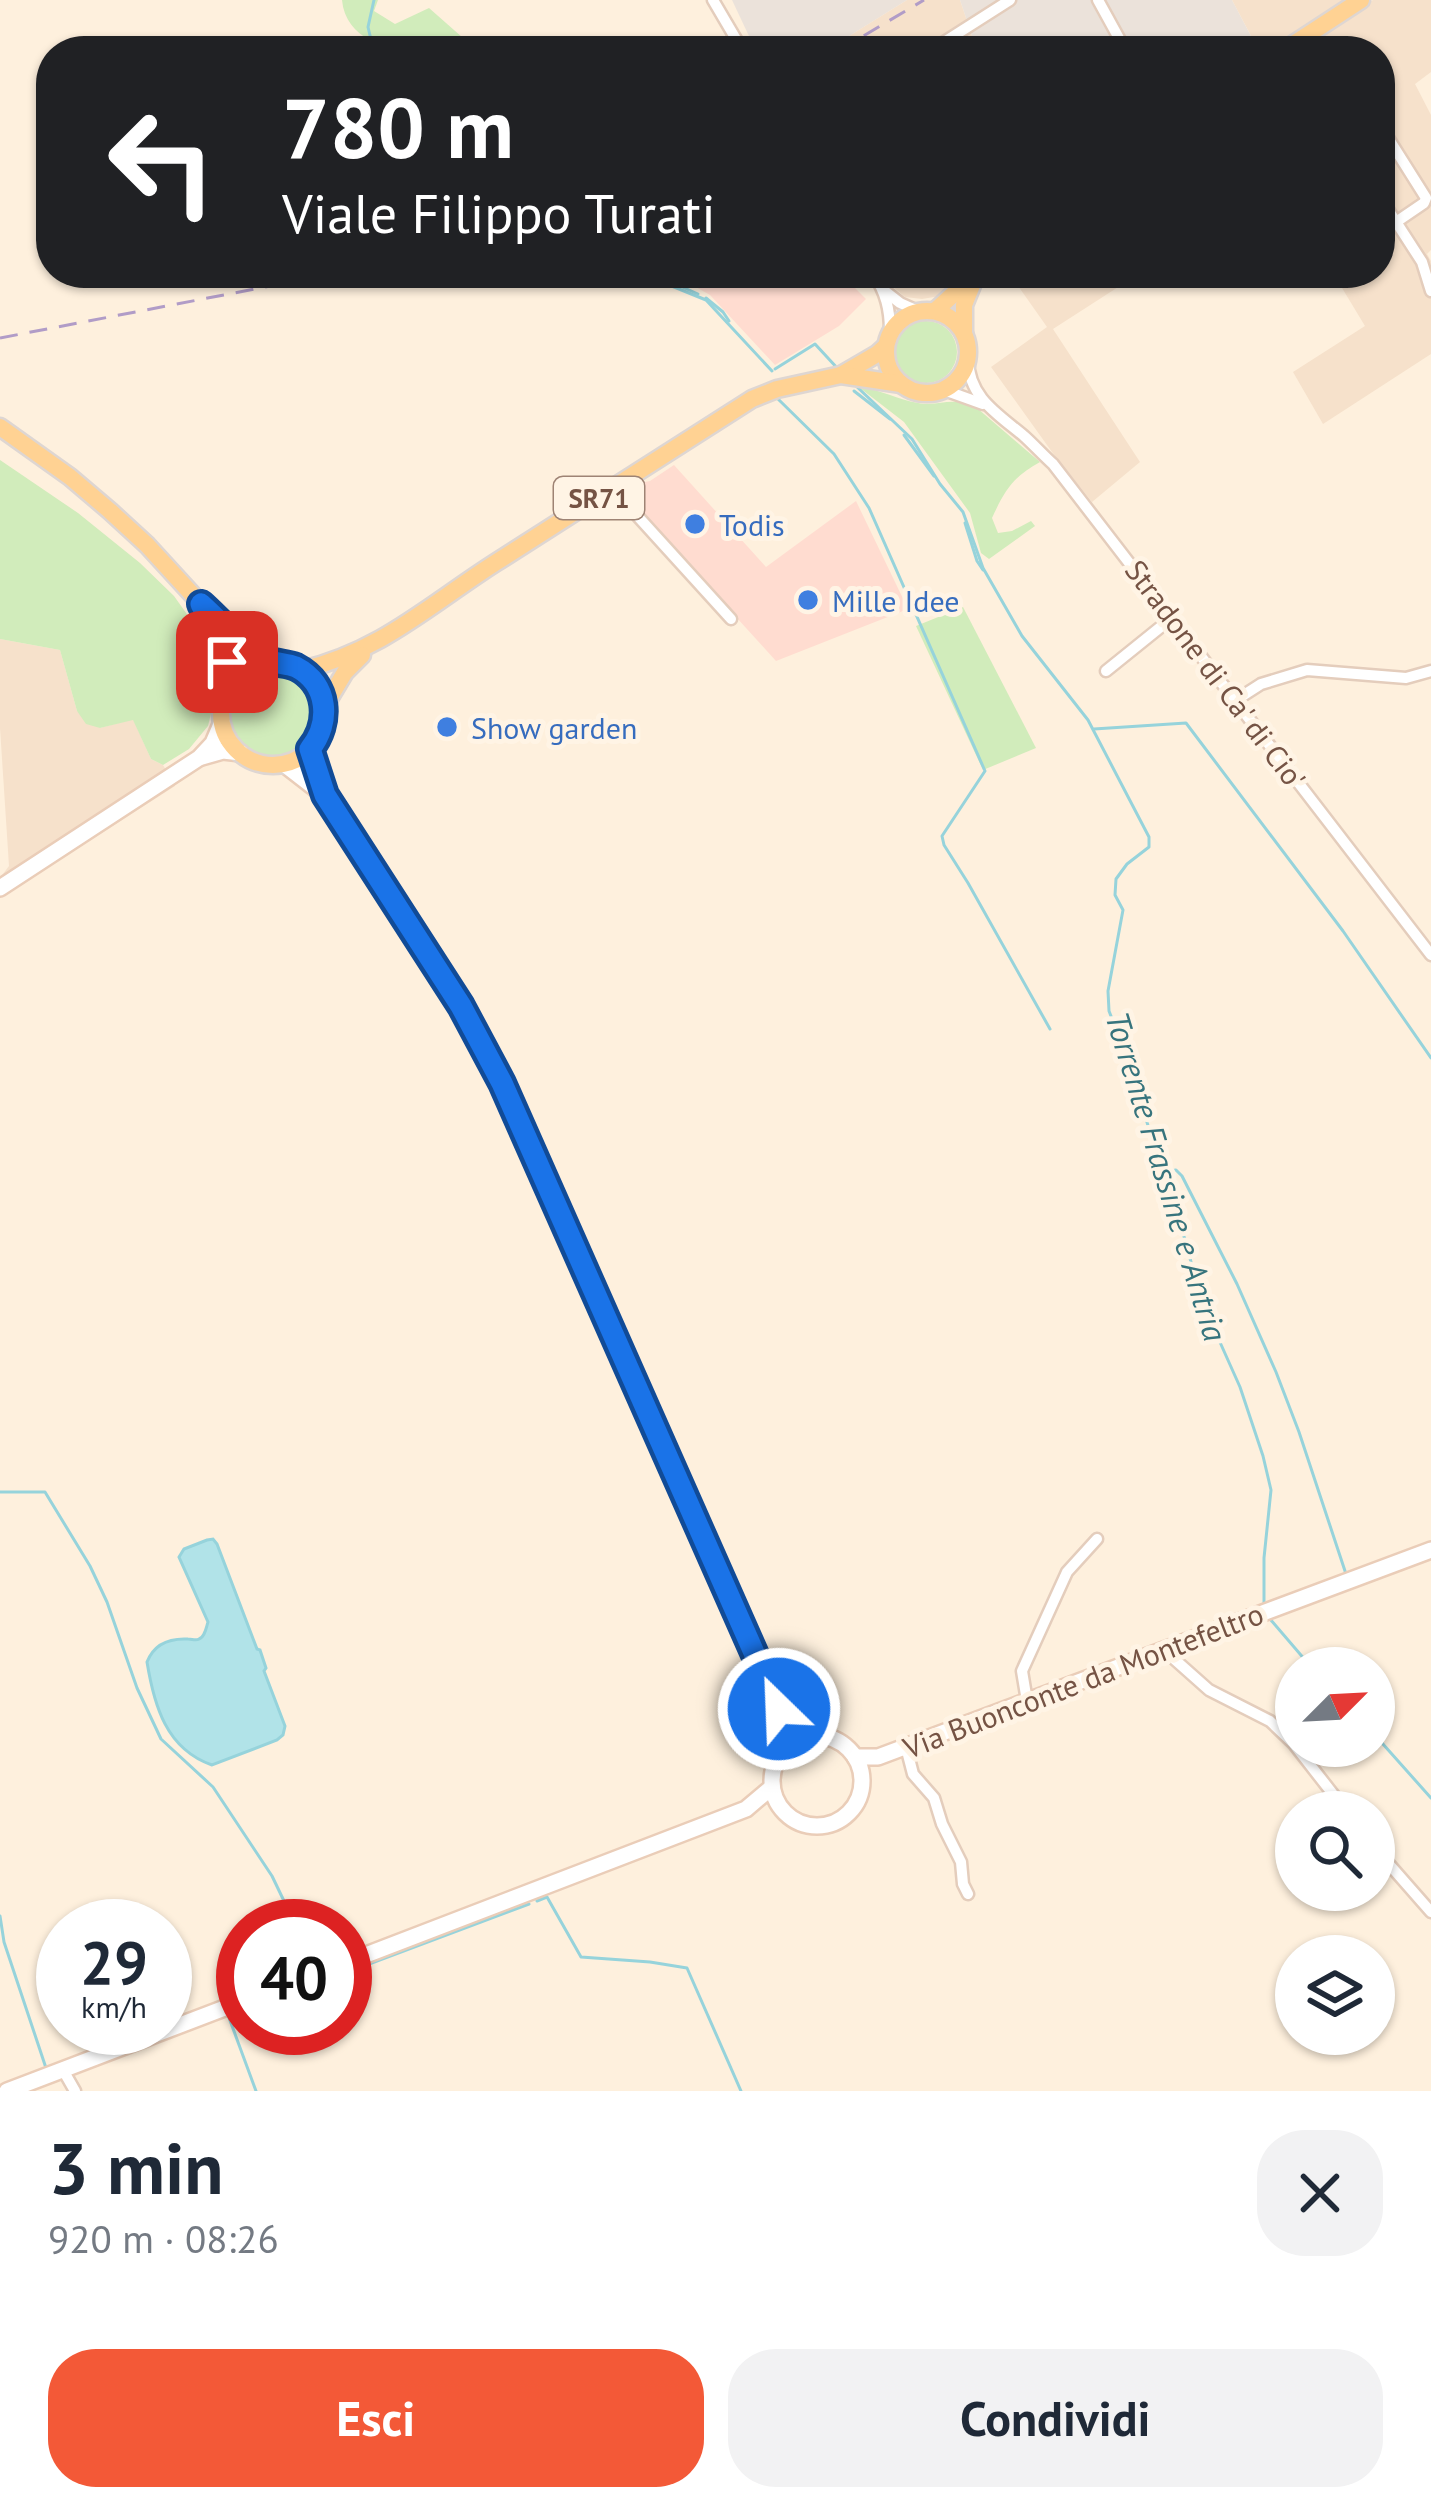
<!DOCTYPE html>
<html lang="it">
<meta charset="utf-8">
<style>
:root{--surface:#fff;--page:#f2f2f3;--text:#1f2937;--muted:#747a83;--accent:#f35937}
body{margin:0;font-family:"PT Sans",sans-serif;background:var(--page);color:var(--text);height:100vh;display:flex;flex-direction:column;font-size:45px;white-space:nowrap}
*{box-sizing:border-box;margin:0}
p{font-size:39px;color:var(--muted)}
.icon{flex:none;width:66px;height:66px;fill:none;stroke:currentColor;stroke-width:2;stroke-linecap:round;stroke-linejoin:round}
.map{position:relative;height:2091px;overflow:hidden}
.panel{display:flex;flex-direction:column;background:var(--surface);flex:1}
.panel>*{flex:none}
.hud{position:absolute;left:36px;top:36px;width:1359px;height:252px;border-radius:48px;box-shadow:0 3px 9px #0004;background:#202124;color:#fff;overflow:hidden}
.needle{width:78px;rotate:66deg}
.fabs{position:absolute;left:1275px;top:1647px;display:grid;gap:24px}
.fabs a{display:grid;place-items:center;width:120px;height:120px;border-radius:50%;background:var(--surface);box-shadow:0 3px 9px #0004;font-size:60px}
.speed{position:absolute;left:36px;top:1899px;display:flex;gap:24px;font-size:60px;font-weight:700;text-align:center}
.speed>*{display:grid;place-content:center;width:156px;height:156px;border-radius:50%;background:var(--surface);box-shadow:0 3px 9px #0004;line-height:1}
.speed small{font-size:30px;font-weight:400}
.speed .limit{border:18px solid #d22;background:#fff;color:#111}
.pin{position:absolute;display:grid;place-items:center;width:102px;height:102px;color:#fff;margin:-51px;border-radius:24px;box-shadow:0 6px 18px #0006}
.me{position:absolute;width:132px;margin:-66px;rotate:336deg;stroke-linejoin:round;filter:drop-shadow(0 0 9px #0008)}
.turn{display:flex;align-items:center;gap:42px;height:252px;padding:0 48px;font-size:54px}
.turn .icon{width:156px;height:156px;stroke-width:2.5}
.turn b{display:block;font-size:84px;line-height:102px}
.round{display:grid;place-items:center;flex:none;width:126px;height:126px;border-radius:48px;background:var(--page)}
.headline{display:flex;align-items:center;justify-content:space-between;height:204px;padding:0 48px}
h1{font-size:72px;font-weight:700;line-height:90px}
.action{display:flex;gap:24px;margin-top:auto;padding:24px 48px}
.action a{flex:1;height:138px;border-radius:48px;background:var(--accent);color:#fff;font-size:48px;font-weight:700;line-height:138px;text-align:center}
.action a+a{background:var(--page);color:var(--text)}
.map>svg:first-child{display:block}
</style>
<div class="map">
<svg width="1431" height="2091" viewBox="0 0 1431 2091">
<rect width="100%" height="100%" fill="#fef0dd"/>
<g fill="#f6e1cb">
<polygon points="907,0 960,0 977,51 825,51"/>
<polygon points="1232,0 1353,0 1271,51 1259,51"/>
<polygon points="1373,0 1431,0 1431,72 1415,84 1431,115 1431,250 1427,254 1431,261 1431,354 1323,424 1293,372 1365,326 1333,273 1380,273 1380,51 1296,51"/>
<polygon points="885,273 965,273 940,296 922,299 905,297 891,285"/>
<polygon points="1009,273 1140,273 1053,329 1140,462 1092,502 1052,452 991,367 1047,327"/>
<polygon points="0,639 60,650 77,711 100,728 133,719 151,759 163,765 175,786 0,898 0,878 9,866 0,728"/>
</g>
<g fill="#ffdcd0">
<polygon points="671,273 840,273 866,299 839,326 775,365 710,295"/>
<polygon points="674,465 766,567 856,501 908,609 776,661 637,508 640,483 650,481"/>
</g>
<g fill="#ebe2da">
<polygon points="732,0 907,0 825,51 756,51"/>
<polygon points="960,0 1232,0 1252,38 1235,51 977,51"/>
</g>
<g fill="#d1ecbb">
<path d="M342,0H378L374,11L395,24L429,8L471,45C430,57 347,56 342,0Z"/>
<circle cx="926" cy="352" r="31"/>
<path d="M860,388C881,389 898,400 918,403C942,407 950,395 977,408L1040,462C1013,477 1005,490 992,518L998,533L1012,531L1031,521L1035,526L989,559L981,553L970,513L904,422Z"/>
<polygon points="0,460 78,513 140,563 174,596 206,641 217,661 218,684 208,726 189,749 163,765 151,759 133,720 100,728 86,724 77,711 60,650 0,639"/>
<polygon points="963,607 1036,748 983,770 916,626"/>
<circle cx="273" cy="713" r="44"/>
</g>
<path fill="#b1e3e8" stroke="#96d3db" stroke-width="3" d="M207,1540L213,1539L217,1544L257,1649L260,1650L266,1668L264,1671L285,1726L283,1735L277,1740L212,1765C166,1749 154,1705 147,1662C154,1644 169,1638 188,1639C192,1639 196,1641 199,1639C205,1637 206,1628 208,1622L179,1557L184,1549Z"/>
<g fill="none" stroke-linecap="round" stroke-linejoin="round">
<g stroke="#96d3db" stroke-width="3">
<polyline points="374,0 368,27 373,48 377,51"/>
<polyline points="646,273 652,278 706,300 772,371"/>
<polyline points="651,273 698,294"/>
<polyline points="706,298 723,312 729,321"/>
<polyline points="775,369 815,344 839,370"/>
<polyline points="855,385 912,439 940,484 963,512 983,568 1022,636 1088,720 1149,837 1149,847 1127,864 1116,879 1115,895 1123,910 1108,991 1109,1011 1129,1062 1164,1179 1174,1200 1202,1302 1240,1387 1263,1456 1271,1490 1264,1558 1264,1604"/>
<polyline points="854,391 890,419"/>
<polyline points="777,398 834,454 869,508 985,771 942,836 944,845 968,883 1050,1029"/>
<polyline points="904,435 934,476"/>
<polyline points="965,523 977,561 983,570"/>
<polyline points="1094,729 1186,723 1343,931 1431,1058"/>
<polyline points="1164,1172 1176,1170 1182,1176 1237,1284 1276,1372 1299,1432 1346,1574"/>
<polyline points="0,1492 45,1492 90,1566 107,1602 137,1688 161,1739 213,1787 272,1876 296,1926"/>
<polyline points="1270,1619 1312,1668"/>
<polyline points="1374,1734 1431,1798"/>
<polyline points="537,1901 547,1897 581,1957 650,1962 687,1968 741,2091"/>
<polyline points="0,1916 4,1942 46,2068"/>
<polyline points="345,1973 529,1904"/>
<polyline points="243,2009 228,2015 256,2091"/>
</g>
<defs>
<g id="street">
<polyline points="713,0 743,51"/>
<polyline points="1098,0 1126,51"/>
<polyline points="930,51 1010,0"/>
<polyline points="1380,125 1426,198 1424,203 1380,233"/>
<polyline points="1380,197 1422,262 1431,291"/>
<path d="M873,273C886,293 890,309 890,332"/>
<polyline points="886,292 900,303 918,311"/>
<path d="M968,360C969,398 998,414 1024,436C1034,445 1043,455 1053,464L1431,955"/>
<polyline points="944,390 983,404"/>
<polyline points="613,489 731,619"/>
<polyline points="1106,671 1173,617"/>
<polyline points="1236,700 1261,684 1307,670 1406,678 1431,671"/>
<polyline points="1164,1650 1209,1690 1270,1721 1293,1743 1347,1812"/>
<polyline points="1027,1701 1022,1671 1067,1572 1097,1539"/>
<polyline points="906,1747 913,1774 934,1798 942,1824 961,1862 963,1884 968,1894"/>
<polyline points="1374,1847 1431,1912"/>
<polyline points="63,2070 75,2091"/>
</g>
<g id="secondary">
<polyline points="310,749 325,795 461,1005 502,1083 779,1709 781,1753"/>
<polyline points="202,757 223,751 241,753"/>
<polyline points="284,764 324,795"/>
<polyline points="0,888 199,758 213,743 222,722"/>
<circle cx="817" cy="1781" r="45"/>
<polyline points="855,1757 878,1757 1431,1550"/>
<polyline points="345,1963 746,1809 772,1787"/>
<polyline points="7,2091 243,2001"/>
</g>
<g id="primary">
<polyline points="1283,51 1361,0"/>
<circle cx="927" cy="352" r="41"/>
<polyline points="935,311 971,278"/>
<polyline points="964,332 964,305 977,273"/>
<polyline points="841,375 877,354 886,346"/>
<polyline points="0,427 70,477 110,511 147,545 201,604 270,661"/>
<polyline points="207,615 225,655 230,684"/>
<circle cx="273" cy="713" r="52"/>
<path d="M302,670C381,651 428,606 495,563C580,508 667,454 752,399L777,389L841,375L901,384"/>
<polyline points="324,707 345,672 362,655"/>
</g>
</defs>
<use href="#street" stroke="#e4cdbc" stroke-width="15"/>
<use href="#secondary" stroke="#eacdb8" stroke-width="20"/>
<use href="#primary" stroke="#ded6d2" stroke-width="21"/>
<use href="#street" stroke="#fff" stroke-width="10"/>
<use href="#secondary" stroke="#fff" stroke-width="15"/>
<use href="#primary" stroke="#ffd293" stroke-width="16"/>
<g stroke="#b19cc7" stroke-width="3" stroke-dasharray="18 12" stroke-linecap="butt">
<polyline points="838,51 924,0"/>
<polyline points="0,338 338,273"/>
</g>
</g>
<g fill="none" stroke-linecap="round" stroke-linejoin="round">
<defs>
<path id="route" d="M227,662L220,640L201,604C219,620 246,651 268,660C277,664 286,663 296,667C329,684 331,723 310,749L325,795L461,1006L502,1083L779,1709"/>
</defs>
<use href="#route" stroke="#114b97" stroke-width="30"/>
<use href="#route" stroke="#1a73e8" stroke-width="21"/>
</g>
<g fill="#3f7fe0" stroke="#fff4e5" stroke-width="4.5">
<circle cx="695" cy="524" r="12"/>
<circle cx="808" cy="600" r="12"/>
<circle cx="447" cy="727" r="12"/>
</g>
<g text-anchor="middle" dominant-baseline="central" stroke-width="10" stroke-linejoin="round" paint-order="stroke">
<rect fill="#fff4e5" stroke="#9e8374" stroke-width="3" x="554" y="477" width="90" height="42" rx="9"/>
<g font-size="27" font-weight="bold" fill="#755344">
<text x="599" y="498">SR71</text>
</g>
<g font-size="30" fill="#366cbe" stroke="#fff4e5" text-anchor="start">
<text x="719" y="524">Todis</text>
<text x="832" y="600">Mille Idee</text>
<text x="471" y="727">Show garden</text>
</g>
<g font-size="30" fill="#755344" stroke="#fff4e5">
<text transform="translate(1216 674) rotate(53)">Stradone di Ca' di Cio'</text>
<text transform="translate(1083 1680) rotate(-21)">Via Buonconte da Montefeltro</text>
</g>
<g font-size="33" font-style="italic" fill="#37747d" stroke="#fff4e5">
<text transform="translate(1167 1176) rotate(73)">Torrente Frassine e Antria</text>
</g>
</g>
</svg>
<div class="fabs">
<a><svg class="needle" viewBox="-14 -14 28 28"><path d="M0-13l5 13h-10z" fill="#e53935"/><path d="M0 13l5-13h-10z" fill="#747a83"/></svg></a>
<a><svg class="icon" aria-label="search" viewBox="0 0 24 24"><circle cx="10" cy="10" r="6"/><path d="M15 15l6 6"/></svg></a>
<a><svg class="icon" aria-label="layers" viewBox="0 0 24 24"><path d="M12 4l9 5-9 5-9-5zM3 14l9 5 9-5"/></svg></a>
</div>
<div class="speed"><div>29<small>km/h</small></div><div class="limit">40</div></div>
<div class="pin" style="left:227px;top:662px;background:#d93025"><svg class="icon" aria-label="arrive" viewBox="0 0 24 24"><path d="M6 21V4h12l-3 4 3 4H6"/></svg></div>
<svg class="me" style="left:779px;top:1709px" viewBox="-20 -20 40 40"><circle r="17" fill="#1a73e8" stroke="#fff" stroke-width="3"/><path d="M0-11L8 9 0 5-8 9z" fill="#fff"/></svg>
<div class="hud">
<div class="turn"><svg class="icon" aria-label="left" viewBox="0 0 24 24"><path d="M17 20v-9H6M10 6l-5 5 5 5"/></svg><div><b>780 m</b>Viale Filippo Turati</div></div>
</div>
</div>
<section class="panel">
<div class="headline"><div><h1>3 min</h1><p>920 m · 08:26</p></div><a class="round"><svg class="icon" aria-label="close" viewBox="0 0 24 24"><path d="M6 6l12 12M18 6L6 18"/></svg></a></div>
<div class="action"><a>Esci</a><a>Condividi</a></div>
</section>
